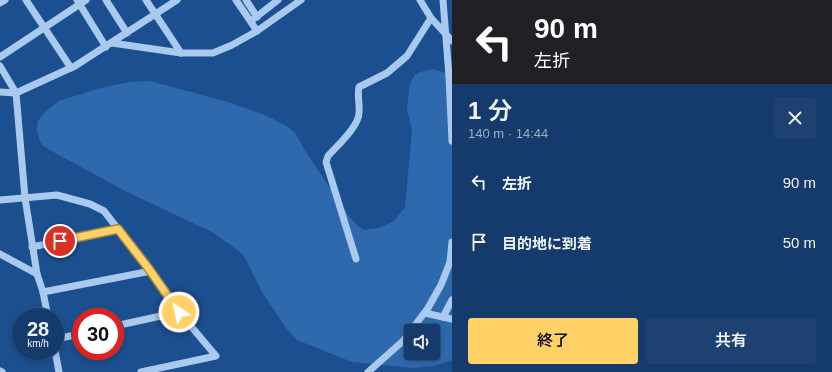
<!DOCTYPE html>
<html lang="ja">
<meta charset="utf-8">
<style>
:root{--surface:#143b6b;--page:#1d4271;--text:#f1f3f6;--muted:#9dadc1;--line:#33557e;--accent:#ffd166}
body{margin:0;font-family:Arial,"Noto Sans JP",sans-serif;background:var(--page);color:var(--text);height:100vh;display:flex;flex-direction:column;font-size:15px;white-space:nowrap}
*{box-sizing:border-box;margin:0}
p{font-size:13px;color:var(--muted)}
.icon{flex:none;width:22px;height:22px;fill:none;stroke:currentColor;stroke-width:2;stroke-linecap:round;stroke-linejoin:round}
.map{position:relative;flex:1;overflow:hidden}
.sheet{display:flex;flex-direction:column;background:var(--surface);width:380px}
.sheet>*{flex:none}
.top-card{background:#202124;color:#fff;overflow:hidden}
.controls{position:absolute;left:404px;top:324px;display:grid;gap:8px}
.controls a{display:grid;place-items:center;width:36px;height:36px;border-radius:4px;background:var(--surface);box-shadow:0 2px 6px #0003,0 0 0 1px var(--line);font-size:20px}
.speed{position:absolute;left:12px;top:308px;display:flex;gap:8px;font-size:20px;font-weight:700;text-align:center}
.speed>*{display:grid;place-content:center;width:52px;height:52px;border-radius:50%;background:var(--surface);box-shadow:0 2px 6px #0003,0 0 0 1px var(--line);line-height:1}
.speed small{font-size:10px;font-weight:400}
.speed .limit{border:6px solid #d22;background:#fff;color:#111}
.pin{position:absolute;display:grid;place-items:center;width:34px;height:34px;color:#fff;margin:-17px;border:2px solid #fff;border-radius:50%;box-shadow:0 1px 4px #0007}
.me{position:absolute;width:44px;margin:-22px;rotate:326deg;stroke-linejoin:round;filter:drop-shadow(0 0 3px #0008)}
.turn{display:flex;align-items:center;gap:14px;height:84px;padding:0 16px;font-size:18px}
.turn .icon{width:52px;height:52px;stroke-width:2.5}
.turn b{display:block;font-size:28px;line-height:34px}
.round{display:grid;place-items:center;flex:none;width:42px;height:42px;border-radius:4px;background:var(--page)}
.summary{display:flex;align-items:center;justify-content:space-between;height:68px;padding:0 16px}
h1{font-size:24px;font-weight:600;line-height:30px}
.cta{display:flex;gap:8px;margin-top:auto;padding:8px 16px}
.cta a{flex:1;height:46px;border-radius:4px;background:var(--accent);color:#111;font-size:16px;font-weight:600;line-height:46px;text-align:center}
.cta a+a{background:var(--page);color:var(--text)}
ul{padding:0;list-style:none}
li{display:flex;align-items:center;gap:12px;height:60px;padding:0 16px}
li div{flex:1}
li b{display:block;font-size:15px}
li em{font-style:normal}
main{display:flex;flex:1;min-height:0}
.map>svg:first-child{display:block}
</style>
<main>
<div class="map">
<svg width="452" height="372" viewBox="0 0 452 372">
<rect width="100%" height="100%" fill="#1b4f8f"/>
<path fill="#2e69ad" fill-rule="evenodd" d="M433,69L452,75V360L434,366L414,368L352,362L297,340L286,328L262,292L244,256L236,249L214,233L127,192L57,154L43,146L39,139L37,129L38,121L43,114L59,101L100,88L130,82L150,81L228,102L265,115L287,126L295,133L306,152L348,215L357,225L364,230L379,228L394,221L405,207L412,130L407,110L409,89L411,81L415,75L420,72ZM411,331H433V353H411Z"/>
<g fill="none" stroke-linecap="round" stroke-linejoin="round">
<g stroke="#a9c9ee" stroke-width="7">
<polyline points="26,0 71,68"/>
<polyline points="77,0 106,47"/>
<polyline points="106,0 127,33"/>
<polyline points="146,0 181,53"/>
<polyline points="236,0 257,31"/>
<polyline points="246,0 257,17"/>
<polyline points="420,0 431,18 452,41"/>
<polyline points="0,3 5,0"/>
<polyline points="251,21 278,0"/>
<polyline points="112,43 181,53 213,53 232,45 257,31 301,0"/>
<polyline points="0,57 86,0"/>
<polyline points="0,66 16,93 25,198 37,274 43,292 48,317"/>
<polyline points="449,76 452,141"/>
<polyline points="0,92 16,93 75,66 177,0"/>
<polyline points="0,200 57,195 90,204 104,211 149,269 179,312 216,356 141,372"/>
<polyline points="32,247 118,229"/>
<polyline points="0,254 37,274"/>
<path d="M356,259L326,162L328,156C337,146 359,126 359,113C360,104 357,96 359,87L387,73L407,56L431,18"/>
<polyline points="43,292 151,271"/>
<polyline points="425,313 452,319"/>
<polyline points="443,317 452,300"/>
<polyline points="115,326 179,312"/>
<polyline points="55,339 81,334"/>
<polyline points="55,351 59,372"/>
<polyline points="0,371 2,372"/>
<polyline points="368,372 403,341 428,308 441,285 450,262 452,242"/>
</g>
<polyline stroke="#a9c9ee" stroke-width="7" points="443,0 449,76"/>
</g>
<g fill="none" stroke-linecap="round" stroke-linejoin="round">
<defs>
<polyline id="route" points="60,241 118,229 149,269 179,312"/>
</defs>
<use href="#route" stroke="#a68842" stroke-width="10"/>
<use href="#route" stroke="#ffd166" stroke-width="7"/>
</g>
</svg>
<div class="controls">
<a><svg class="icon" aria-label="sound" viewBox="0 0 24 24"><path d="M4 9h4l5-4v14l-5-4H4zM17 9q2 3 0 6"/></svg></a>
</div>
<div class="speed"><div>28<small>km/h</small></div><div class="limit">30</div></div>
<div class="pin" style="left:60px;top:241px;background:#d93025"><svg class="icon" aria-label="arrive" viewBox="0 0 24 24"><path d="M6 21V4h12l-3 4 3 4H6"/></svg></div>
<svg class="me" style="left:179px;top:312px" viewBox="-20 -20 40 40"><circle r="17" fill="#ffd166" stroke="#fff" stroke-width="3"/><path d="M0-11L8 9 0 5-8 9z" fill="#fff"/></svg>
</div>
<section class="sheet">
<div class="top-card">
<div class="turn"><svg class="icon" aria-label="left" viewBox="0 0 24 24"><path d="M17 20v-9H6M10 6l-5 5 5 5"/></svg><div><b>90 m</b>左折</div></div>
</div>
<div class="summary"><div><h1>1 分</h1><p>140 m · 14:44</p></div><a class="round"><svg class="icon" aria-label="close" viewBox="0 0 24 24"><path d="M6 6l12 12M18 6L6 18"/></svg></a></div>
<ul>
<li><svg class="icon" aria-label="left" viewBox="0 0 24 24"><path d="M17 20v-9H6M10 6l-5 5 5 5"/></svg><div><b>左折</b></div><em>90 m</em></li>
<li><svg class="icon" aria-label="arrive" viewBox="0 0 24 24"><path d="M6 21V4h12l-3 4 3 4H6"/></svg><div><b>目的地に到着</b></div><em>50 m</em></li>
</ul>
<div class="cta"><a>終了</a><a>共有</a></div>
</section>
</main>
